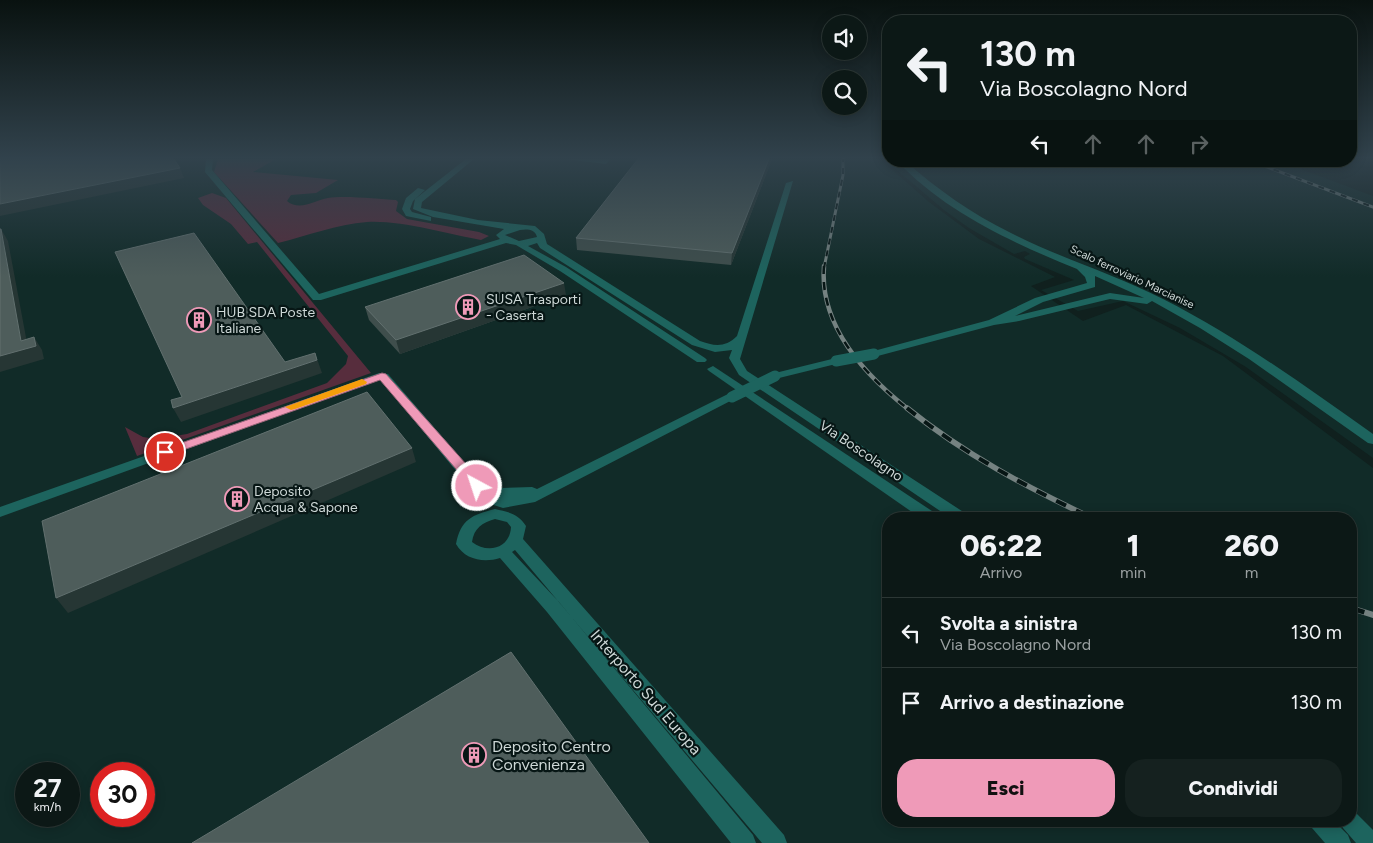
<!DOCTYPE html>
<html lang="it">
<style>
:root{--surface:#0c1816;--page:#15211f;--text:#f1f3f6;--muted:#9aa0a1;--line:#2c3735;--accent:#ef9ab8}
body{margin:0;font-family:Figtree,sans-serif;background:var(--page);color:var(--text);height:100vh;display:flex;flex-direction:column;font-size:19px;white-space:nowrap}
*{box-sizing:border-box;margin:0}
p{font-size:16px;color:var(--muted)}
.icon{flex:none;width:28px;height:28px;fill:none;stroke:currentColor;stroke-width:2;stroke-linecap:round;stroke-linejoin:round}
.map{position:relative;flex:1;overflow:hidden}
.drawer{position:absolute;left:882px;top:512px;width:475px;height:315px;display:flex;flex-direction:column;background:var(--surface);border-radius:20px;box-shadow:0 2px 12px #0003,0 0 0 1px var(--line)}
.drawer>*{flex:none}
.banner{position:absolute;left:882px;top:15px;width:475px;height:152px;border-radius:20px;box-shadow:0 2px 12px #0003,0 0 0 1px var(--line);background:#0c1816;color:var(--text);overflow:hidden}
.controls{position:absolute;left:822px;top:15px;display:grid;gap:10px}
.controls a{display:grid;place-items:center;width:45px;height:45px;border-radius:50%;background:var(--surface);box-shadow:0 2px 12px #0003,0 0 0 1px var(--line);font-size:25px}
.speed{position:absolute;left:15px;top:762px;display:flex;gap:10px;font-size:25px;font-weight:700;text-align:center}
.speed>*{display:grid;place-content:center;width:65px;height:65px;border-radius:50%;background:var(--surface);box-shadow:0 2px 12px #0003,0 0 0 1px var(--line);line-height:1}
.speed small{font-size:12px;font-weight:400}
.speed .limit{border:8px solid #d22;background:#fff;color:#111}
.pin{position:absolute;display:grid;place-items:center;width:42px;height:42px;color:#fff;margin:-21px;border:2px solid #fff;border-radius:50%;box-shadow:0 1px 5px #0007}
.me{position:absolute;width:55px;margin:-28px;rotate:320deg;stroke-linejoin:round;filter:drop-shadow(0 0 4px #0008)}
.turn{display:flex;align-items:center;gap:18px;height:105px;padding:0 15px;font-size:22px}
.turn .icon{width:65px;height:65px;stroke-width:2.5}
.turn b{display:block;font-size:35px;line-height:42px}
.lanes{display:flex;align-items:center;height:48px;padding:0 15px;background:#0003;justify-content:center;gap:25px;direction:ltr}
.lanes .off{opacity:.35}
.eta{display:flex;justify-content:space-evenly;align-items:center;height:85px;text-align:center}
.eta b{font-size:30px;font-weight:800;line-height:35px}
.primary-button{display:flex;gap:10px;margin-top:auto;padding:10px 15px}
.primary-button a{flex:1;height:58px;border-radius:20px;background:var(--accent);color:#111;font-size:20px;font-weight:800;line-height:58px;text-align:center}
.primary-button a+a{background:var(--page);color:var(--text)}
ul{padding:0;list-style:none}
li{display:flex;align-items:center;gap:15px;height:70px;padding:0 15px;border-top:1px solid var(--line)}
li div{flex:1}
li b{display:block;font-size:19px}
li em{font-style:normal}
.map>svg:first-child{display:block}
</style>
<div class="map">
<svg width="1373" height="843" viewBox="0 0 1373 843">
<rect width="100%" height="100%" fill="#10201e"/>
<g fill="#112b28" fill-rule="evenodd">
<path d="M0,159H880L929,202L979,239L1055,277L1031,286L1083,321L1126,305L1223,356L1373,468V843H0ZM889,519H1351V821H889ZM26,774H69V816H26ZM101,774H144V816H101Z"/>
<polygon points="884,159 889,159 889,161 1279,161 1373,196 1373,458 1246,367 1180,328 1123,301 1078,311 1041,290 1074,280 1025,259 1024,257 1030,254 1025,251 1014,254 969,228 944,210"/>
</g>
<g fill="#572d3d">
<path d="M218,159H276L253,172L338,180L316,193L291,195L287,201C300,212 315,200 328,198C343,195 380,199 396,200L398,202L396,211L407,219L479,232L489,236L481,240C447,234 401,220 367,222C337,224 307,236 278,243L214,172Z"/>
<polygon points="212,193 226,198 371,373 137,456 125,427 143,437 156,439 187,434 327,383 346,364 348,356 257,242 248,244 231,224 203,205 198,198"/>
</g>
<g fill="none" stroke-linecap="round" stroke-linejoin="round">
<g fill="#1d645e" fill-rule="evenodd">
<path d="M206,159H213L212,170L319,294L500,239L496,235L504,229L433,217L413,209L415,199L466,159H474L422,202L421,208L478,220L535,226L544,234L547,244L700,341C714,346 725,348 737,336L786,183L793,181L740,359L747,371L968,515L970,519H952L739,375L729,358L732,350L715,352L692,345L540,248L537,243L528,246L566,267L705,358L707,360L705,362H697L560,271L516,245L506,243L321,300H313L205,172ZM520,230C527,229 535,229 537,237L519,241L505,235Z"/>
<polygon points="565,159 611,159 606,164"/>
<path d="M897,161H905C937,189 972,214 1011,233C1060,258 1114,274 1163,299C1238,337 1305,386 1373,434V444L1368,443L1249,359L1200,328L1152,301L1147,304L1110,299L1019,321L994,325L874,357L870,356L868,354L870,352L989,320L1035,298L1087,283L1085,277L1077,269C1013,243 945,212 897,161ZM1095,276L1144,298L1110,293L1015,316L1043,302L1095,287Z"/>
<polygon points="418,188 425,190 413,201 410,209 412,212 431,217 431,221 406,216 402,209 406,198"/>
<polygon points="836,358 840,359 842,361 840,363 775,379 769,376 771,374"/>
<polygon points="713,366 938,515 940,519 922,519 709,371 707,369"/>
<polygon points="379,373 388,374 482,483 501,488 532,487 537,489 728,394 732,393 738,397 535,502 503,508 478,500 471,489 380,379 0,517 0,507"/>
<path d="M495,509C508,512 518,513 526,526L523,539L784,835L787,843H762L515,550L512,552L559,602L753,835L756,843H731L547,612L500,558C484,563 465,560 456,544C461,519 472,515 495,509ZM495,519L507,522L511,527C510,549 487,554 472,542C474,528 482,523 495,519Z"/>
<polygon points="1351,811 1357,814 1373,830 1373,843 1356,843 1343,828 1340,821 1351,821"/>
<polygon points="1309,821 1334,821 1348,835 1351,843 1325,843 1312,828"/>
</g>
<defs>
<g id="rail-far3">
<polyline points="1251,161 1373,207"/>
<polyline points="824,268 843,175 843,159"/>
</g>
<path id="rail-far2" d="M824,266C819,326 865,375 908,409"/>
<path id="rail-far1" d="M907,408C964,454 1028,488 1094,519"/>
<polyline id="rail" points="1351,608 1373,615"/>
</defs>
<use href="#rail-far3" stroke="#758281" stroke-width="3"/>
<use href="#rail-far2" stroke="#758281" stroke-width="4.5"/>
<use href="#rail-far1" stroke="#758281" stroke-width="5.5"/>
<use href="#rail" stroke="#758281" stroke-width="6"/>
<use href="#rail-far3" stroke="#071615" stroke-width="2" stroke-dasharray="6" stroke-linecap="butt"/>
<use href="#rail-far2" stroke="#071615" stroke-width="2.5" stroke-dasharray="8" stroke-linecap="butt"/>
<use href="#rail-far1" stroke="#071615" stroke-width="4" stroke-dasharray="11" stroke-linecap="butt"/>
<use href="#rail" stroke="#071615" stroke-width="4.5" stroke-dasharray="14" stroke-linecap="butt"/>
<g stroke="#1d645e" stroke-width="11">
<polyline points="836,361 874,354"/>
<polyline points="732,397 775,376"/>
</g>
</g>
<g fill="#3f4e4c">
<polygon points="772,159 731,265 577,250 576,238"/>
<polygon points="566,295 400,354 369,320 365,307"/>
</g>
<g fill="#263634">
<polygon points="769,159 772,159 731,265 732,253"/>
<polygon points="180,168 184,178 0,216 0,204"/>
<polygon points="1,229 8,241 28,348 34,337 42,350 44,359 0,372 0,356 21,341"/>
<polygon points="564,283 566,295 400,354 396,340"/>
<polygon points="315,353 322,373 181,422 173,408"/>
<polygon points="412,448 416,462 68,613 56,598"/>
</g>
<g fill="#4e5d5b" stroke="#62706f">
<polygon points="0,159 174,159 180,168 0,204"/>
<polygon points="638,159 769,159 732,253 576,238"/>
<polygon points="0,229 1,229 21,341 34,337 36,346 0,356"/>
<polygon points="194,233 285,362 315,353 317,360 173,408 171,400 182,397 115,252"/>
<polygon points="524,255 564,283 396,340 365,307"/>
<polygon points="367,392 412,448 56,598 42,521"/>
<polygon points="511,652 649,843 192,843"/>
</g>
<linearGradient id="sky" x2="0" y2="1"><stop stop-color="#091210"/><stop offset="0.57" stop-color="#31424c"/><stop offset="1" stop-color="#31424c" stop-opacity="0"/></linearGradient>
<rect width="1373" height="277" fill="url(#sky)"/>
<polygon fill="#ef9ab8" stroke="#9b6478" points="382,373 386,374 482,482 484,486 482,489 473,489 380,380 169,455 165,456 159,452 161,450"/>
<polygon fill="#f59e0b" points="362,379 367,382 366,384 295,409 291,410 285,407"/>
<defs>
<symbol id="building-ring" viewBox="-11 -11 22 22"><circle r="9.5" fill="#071615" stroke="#ef9ab8" stroke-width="1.5"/><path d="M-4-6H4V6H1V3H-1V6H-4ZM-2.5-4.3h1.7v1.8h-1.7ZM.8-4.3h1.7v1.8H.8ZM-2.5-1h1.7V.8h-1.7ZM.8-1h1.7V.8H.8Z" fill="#ef9ab8"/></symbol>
</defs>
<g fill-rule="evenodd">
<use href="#building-ring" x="454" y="293" width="28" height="28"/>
<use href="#building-ring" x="185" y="306" width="28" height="28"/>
<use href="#building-ring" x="223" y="485" width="28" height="28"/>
<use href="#building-ring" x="460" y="741" width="28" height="28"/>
</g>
<g text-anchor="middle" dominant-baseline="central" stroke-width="4.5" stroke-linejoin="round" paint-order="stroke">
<g font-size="11" fill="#ced8d7" stroke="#071615">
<text transform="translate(1132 277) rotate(25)">Scalo ferroviario Marcianise</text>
</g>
<g font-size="14" fill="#ced8d7" stroke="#071615" text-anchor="start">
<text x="486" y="299">SUSA Trasporti<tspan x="486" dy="16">- Caserta</tspan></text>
<text x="216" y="312">HUB SDA Poste<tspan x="216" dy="16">Italiane</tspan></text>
<text x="254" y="491">Deposito<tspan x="254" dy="16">Acqua &amp; Sapone</tspan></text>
</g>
<g font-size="14" fill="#ced8d7" stroke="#071615">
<text transform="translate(861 451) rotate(34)">Via Boscolagno</text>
</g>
<g font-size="16" fill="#ced8d7" stroke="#071615">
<text transform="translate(646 692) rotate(49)">Interporto Sud Europa</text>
</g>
<g font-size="16" fill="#ced8d7" stroke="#071615" text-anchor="start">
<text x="492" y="746">Deposito Centro<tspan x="492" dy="18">Convenienza</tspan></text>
</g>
</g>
</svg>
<div class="controls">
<a><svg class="icon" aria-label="sound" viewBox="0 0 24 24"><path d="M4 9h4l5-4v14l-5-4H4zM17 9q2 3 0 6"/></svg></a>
<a><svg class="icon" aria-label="search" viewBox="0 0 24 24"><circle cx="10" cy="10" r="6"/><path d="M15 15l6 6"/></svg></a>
</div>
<div class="speed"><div>27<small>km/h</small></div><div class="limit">30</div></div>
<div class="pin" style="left:165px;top:452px;background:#d93025"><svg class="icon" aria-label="arrive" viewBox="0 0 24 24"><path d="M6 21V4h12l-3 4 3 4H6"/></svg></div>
<svg class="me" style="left:477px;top:486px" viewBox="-20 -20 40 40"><circle r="17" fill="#ef9ab8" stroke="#fff" stroke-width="3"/><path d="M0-11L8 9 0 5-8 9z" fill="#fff"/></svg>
<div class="banner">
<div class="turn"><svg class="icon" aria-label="left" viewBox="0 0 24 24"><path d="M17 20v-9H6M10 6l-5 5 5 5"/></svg><div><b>130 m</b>Via Boscolagno Nord</div></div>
<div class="lanes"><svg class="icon" aria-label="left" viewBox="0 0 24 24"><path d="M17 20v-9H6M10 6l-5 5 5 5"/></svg><svg class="icon off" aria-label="ahead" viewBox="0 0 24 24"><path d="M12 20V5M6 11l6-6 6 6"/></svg><svg class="icon off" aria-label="ahead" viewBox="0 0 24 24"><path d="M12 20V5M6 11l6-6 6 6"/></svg><svg class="icon off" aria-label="right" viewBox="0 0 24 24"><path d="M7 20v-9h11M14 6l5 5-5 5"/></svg></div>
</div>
<section class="drawer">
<div class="eta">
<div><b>06:22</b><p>Arrivo</p></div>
<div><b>1</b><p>min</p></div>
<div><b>260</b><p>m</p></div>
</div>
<ul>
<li><svg class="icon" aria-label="left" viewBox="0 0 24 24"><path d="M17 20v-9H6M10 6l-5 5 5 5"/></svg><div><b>Svolta a sinistra</b><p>Via Boscolagno Nord</p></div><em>130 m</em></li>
<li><svg class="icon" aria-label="arrive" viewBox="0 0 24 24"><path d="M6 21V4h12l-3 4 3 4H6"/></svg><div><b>Arrivo a destinazione</b></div><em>130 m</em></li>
</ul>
<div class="primary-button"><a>Esci</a><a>Condividi</a></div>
</section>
</div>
